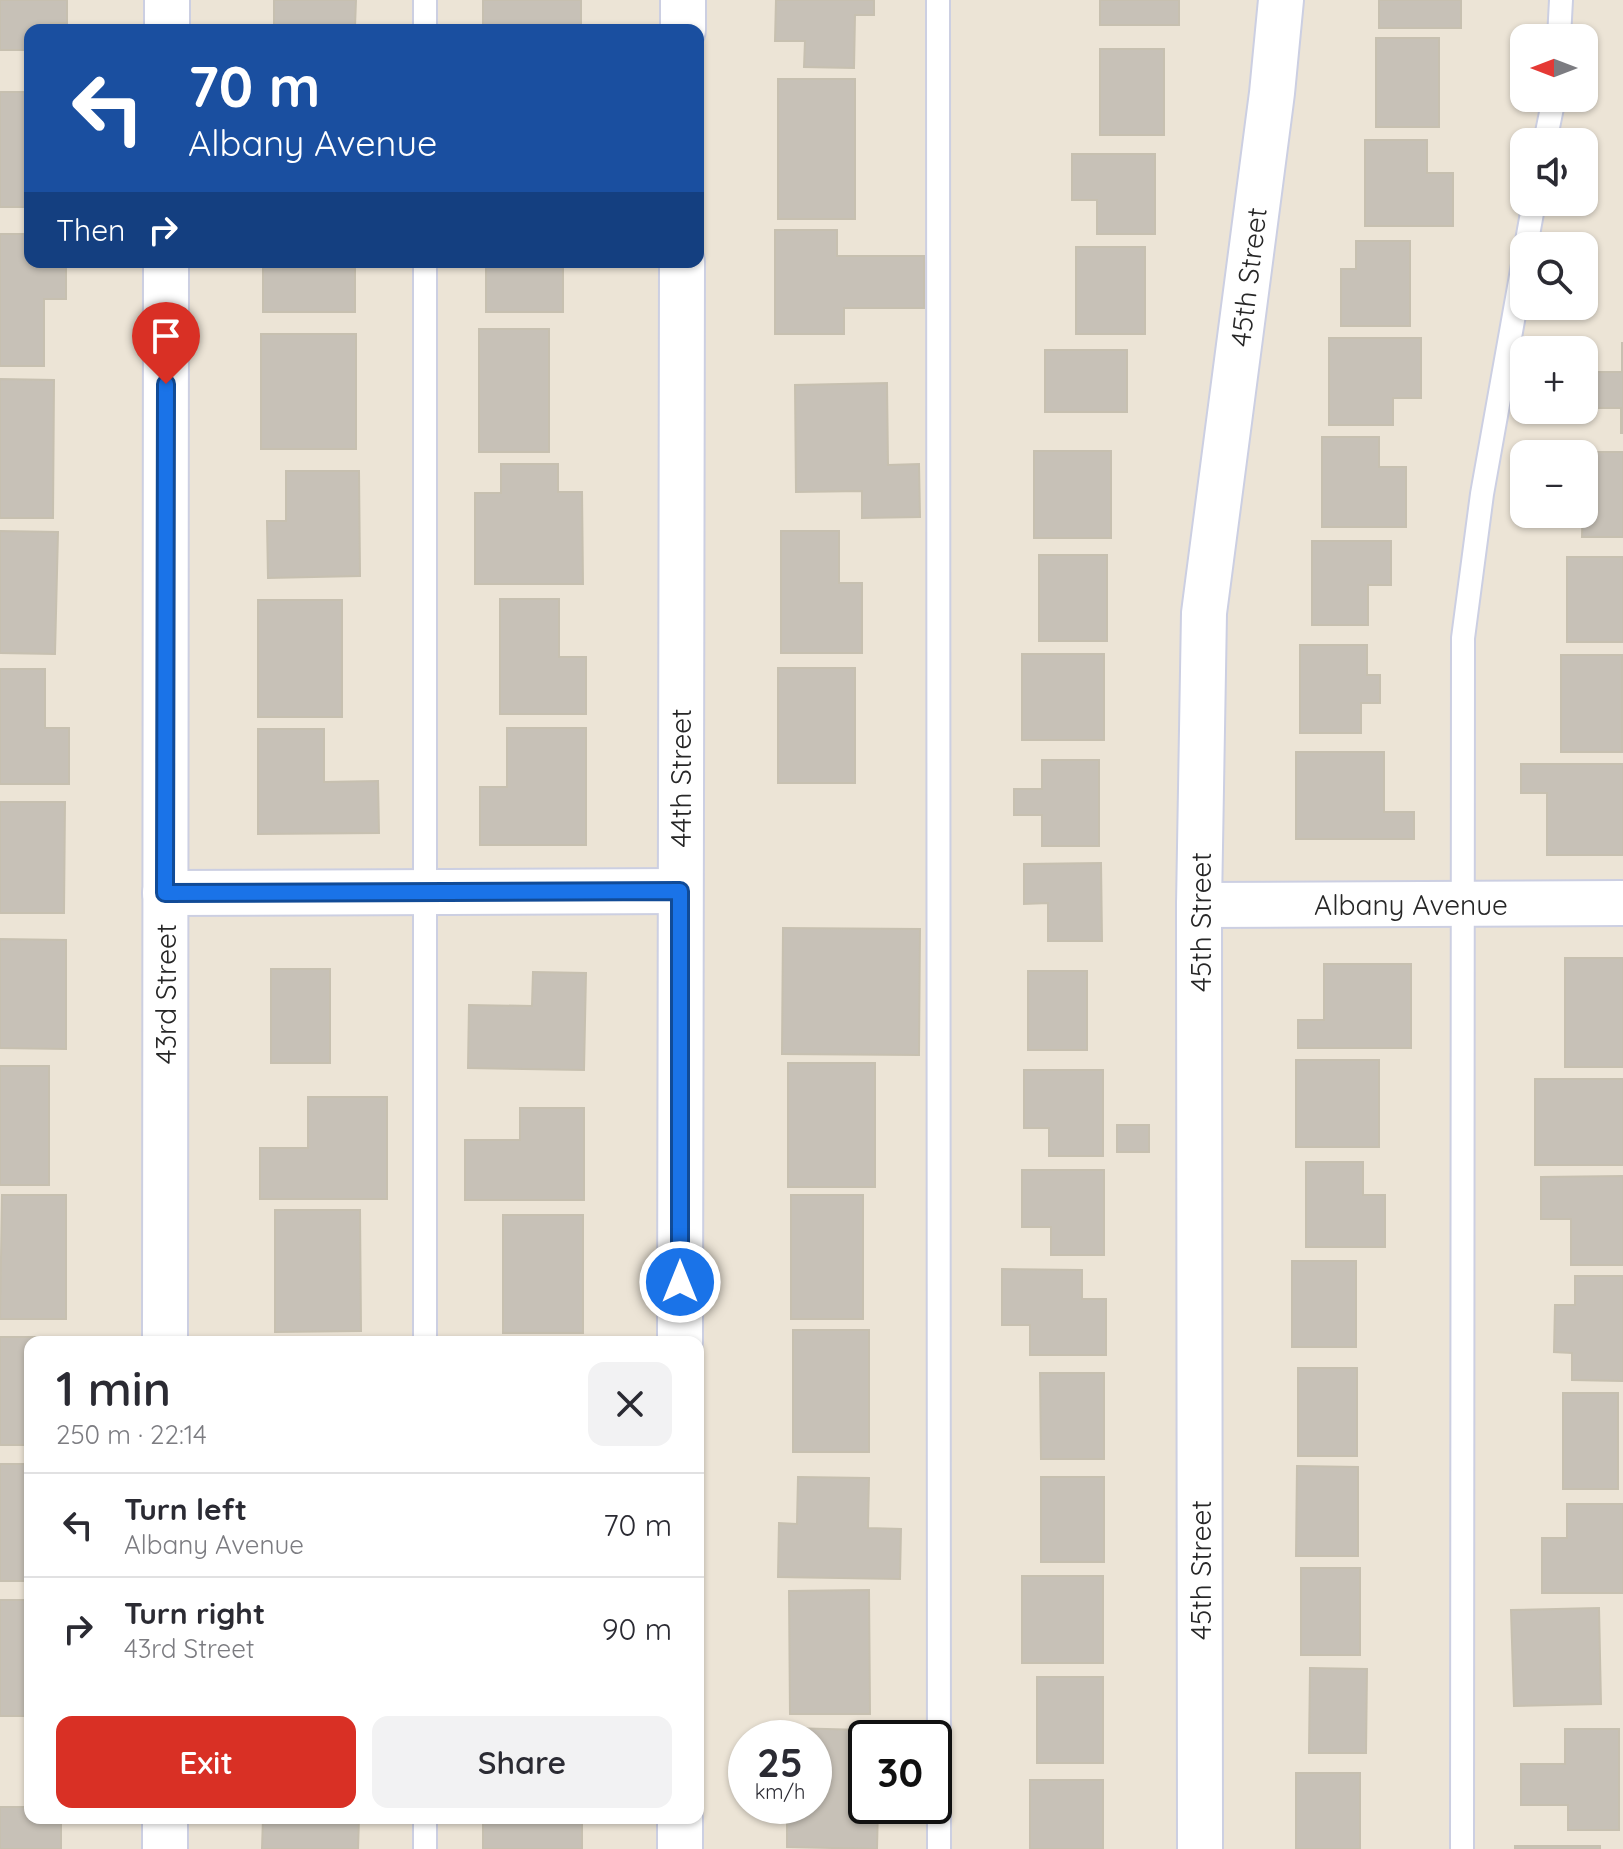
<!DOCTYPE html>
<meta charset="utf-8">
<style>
:root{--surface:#fff;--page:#f2f2f3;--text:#2b2b33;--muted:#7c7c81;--line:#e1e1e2;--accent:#d93025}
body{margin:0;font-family:Quicksand,sans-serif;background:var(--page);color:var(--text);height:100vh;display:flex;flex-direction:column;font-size:30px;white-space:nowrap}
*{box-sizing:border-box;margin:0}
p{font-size:26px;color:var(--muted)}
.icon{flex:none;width:44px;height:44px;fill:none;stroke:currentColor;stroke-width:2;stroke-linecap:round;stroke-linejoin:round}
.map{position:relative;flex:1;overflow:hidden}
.panel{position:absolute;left:24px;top:1336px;width:680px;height:488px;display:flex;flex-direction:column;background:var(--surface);border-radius:16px;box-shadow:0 2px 6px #0004}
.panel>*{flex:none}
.banner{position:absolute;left:24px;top:24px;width:680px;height:244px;border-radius:16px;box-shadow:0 2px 6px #0004;background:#1a4fa0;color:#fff;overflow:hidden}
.needle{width:52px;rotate:270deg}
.buttons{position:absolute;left:1510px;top:24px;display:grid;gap:16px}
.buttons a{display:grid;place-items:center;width:88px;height:88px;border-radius:16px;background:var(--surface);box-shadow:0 2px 6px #0004;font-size:40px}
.speed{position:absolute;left:728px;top:1720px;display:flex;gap:16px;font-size:40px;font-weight:700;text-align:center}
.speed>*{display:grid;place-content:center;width:104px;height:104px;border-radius:50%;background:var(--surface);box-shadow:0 2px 6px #0004;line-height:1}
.speed small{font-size:20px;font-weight:400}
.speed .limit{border:4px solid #111;border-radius:12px;background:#fff;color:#111}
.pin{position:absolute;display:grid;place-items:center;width:68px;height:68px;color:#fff;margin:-82px -34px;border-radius:50% 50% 50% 0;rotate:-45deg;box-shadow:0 0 8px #0007}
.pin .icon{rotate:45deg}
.me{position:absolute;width:88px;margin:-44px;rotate:0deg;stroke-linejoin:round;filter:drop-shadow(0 0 6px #0008)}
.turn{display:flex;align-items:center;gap:28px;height:168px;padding:0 32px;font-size:36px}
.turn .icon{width:104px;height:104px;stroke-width:2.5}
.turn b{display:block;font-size:56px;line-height:68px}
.then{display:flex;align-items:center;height:76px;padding:0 32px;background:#0003;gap:16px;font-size:30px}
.round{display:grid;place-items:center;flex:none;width:84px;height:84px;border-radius:16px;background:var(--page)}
.summary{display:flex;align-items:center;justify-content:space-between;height:136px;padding:0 32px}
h1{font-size:48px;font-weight:600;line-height:60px}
.primary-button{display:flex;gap:16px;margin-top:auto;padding:16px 32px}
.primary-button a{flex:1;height:92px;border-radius:16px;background:var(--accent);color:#fff;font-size:32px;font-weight:600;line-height:92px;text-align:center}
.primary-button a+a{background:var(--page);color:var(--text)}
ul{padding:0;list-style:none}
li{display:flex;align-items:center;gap:24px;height:104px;padding:0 32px;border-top:2px solid var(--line)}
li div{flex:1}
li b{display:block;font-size:30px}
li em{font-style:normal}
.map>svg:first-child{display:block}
</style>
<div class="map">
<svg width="1623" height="1849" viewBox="0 0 1623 1849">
<rect width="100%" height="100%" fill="#ece4d6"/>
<g fill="#c7c1b7" stroke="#c7c0b0" stroke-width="2">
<polygon points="0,0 67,0 67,23 51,23 51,30 30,30 30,50 0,50"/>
<polygon points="274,0 356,0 355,27 344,26 344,30 274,30"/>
<rect x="483" y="0" width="98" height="30"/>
<polygon points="776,0 874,0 874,15 855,15 854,68 804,67 805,41 775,41"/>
<rect x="1100" y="0" width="79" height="25"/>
<rect x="1379" y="0" width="82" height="28"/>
<rect x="1376" y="38" width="63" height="89"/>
<rect x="1100" y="49" width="64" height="86"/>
<rect x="778" y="79" width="77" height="140"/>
<rect x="0" y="92" width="30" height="115"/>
<polygon points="1365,140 1427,140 1427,173 1453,173 1453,226 1365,226"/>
<polygon points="1072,154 1155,154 1155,234 1097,234 1097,200 1072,200"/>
<polygon points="775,230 837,230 837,256 924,256 924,308 844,308 844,334 775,334"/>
<polygon points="0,234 30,234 30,262 66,262 66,299 44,299 44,366 0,366"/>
<polygon points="1356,241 1410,241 1410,326 1341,326 1341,269 1356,269"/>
<rect x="1076" y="247" width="69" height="87"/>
<rect x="263" y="262" width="92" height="50"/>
<rect x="486" y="262" width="77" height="50"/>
<rect x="479" y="329" width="70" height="123"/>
<rect x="261" y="334" width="95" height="115"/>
<polygon points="1329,338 1421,338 1421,398 1393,398 1393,425 1329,425"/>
<polygon points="1622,343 1623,343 1623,433 1621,433 1621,408 1596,408 1596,372 1622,372"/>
<rect x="1045" y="350" width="82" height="62"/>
<polygon points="0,379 54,380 53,518 0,518"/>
<polygon points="887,383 888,465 919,464 920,517 862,518 862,491 796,492 795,385"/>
<polygon points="1322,437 1379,437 1379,467 1406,467 1406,527 1322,527"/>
<rect x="1034" y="451" width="77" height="87"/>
<polygon points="1554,452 1623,452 1623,537 1582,537 1584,454"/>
<polygon points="501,464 558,464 558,492 582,492 583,584 475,584 475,493 501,493"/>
<polygon points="286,471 359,471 360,576 268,578 267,521 286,521"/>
<polygon points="0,531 58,532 55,654 0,653"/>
<polygon points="781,531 839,531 839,583 862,583 862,653 781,653"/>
<polygon points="1312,541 1391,541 1391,585 1368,585 1368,625 1312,625"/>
<rect x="1039" y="555" width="68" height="86"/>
<rect x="1567" y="557" width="56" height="85"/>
<polygon points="500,599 559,599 559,657 586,657 586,714 500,714"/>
<rect x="258" y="600" width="84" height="117"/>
<polygon points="1300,645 1367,645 1367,675 1380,675 1380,703 1361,703 1361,733 1300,733"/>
<rect x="1022" y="654" width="82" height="86"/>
<rect x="1561" y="655" width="61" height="97"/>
<rect x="778" y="668" width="77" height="115"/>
<polygon points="0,669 45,669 45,728 69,728 69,784 0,784"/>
<polygon points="507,728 586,728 586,845 480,845 480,787 507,787"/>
<polygon points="258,729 324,729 324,782 378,781 379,833 258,834"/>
<polygon points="1296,752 1384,752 1384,812 1414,812 1414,839 1296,839"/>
<polygon points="1042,760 1099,760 1099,846 1042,846 1042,815 1014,815 1014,789 1042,789"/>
<polygon points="1521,764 1623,764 1623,855 1547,855 1547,793 1521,793"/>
<polygon points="0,802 65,802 64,913 0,913"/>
<polygon points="1101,863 1102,941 1048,941 1048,903 1024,904 1024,864"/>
<polygon points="783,928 920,929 919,1055 782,1054"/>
<polygon points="0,939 66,940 66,1049 0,1048"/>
<rect x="1565" y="958" width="58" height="109"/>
<polygon points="1324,964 1411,964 1411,1048 1298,1048 1298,1020 1324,1020"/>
<rect x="271" y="969" width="59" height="94"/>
<rect x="1028" y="971" width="59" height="79"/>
<polygon points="533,972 586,973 584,1070 468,1068 469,1005 532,1006"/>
<rect x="1296" y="1060" width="83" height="87"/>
<rect x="788" y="1063" width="87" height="124"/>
<rect x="0" y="1066" width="49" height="119"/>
<polygon points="1024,1070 1103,1070 1103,1156 1049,1156 1049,1128 1024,1128"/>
<rect x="1535" y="1079" width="88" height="86"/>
<polygon points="308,1097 387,1097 387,1199 260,1199 260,1148 308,1148"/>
<polygon points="520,1108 584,1108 584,1200 465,1200 465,1140 520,1140"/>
<rect x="1117" y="1125" width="32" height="27"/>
<polygon points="1306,1162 1363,1162 1363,1195 1385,1195 1385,1247 1306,1247"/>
<polygon points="1022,1170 1104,1170 1104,1255 1051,1255 1051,1227 1022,1227"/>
<polygon points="1623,1176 1623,1265 1571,1265 1571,1219 1541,1219 1541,1177"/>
<polygon points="2,1195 66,1195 66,1319 0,1319"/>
<rect x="791" y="1195" width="72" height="124"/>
<polygon points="275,1210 360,1210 361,1331 275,1332"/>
<rect x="503" y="1215" width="80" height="118"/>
<rect x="1292" y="1261" width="64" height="86"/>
<polygon points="1002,1269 1082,1270 1082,1299 1106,1299 1106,1355 1030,1355 1030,1325 1002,1325"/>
<polygon points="1575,1276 1623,1276 1623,1381 1572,1380 1572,1353 1554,1352 1555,1305 1575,1305"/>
<rect x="793" y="1330" width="76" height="122"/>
<polygon points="0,1337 41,1337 41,1342 30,1342 30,1445 0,1445"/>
<rect x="1298" y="1368" width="59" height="88"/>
<polygon points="1040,1373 1104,1373 1104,1459 1041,1459"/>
<rect x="1563" y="1393" width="55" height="96"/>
<rect x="0" y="1464" width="30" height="117"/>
<polygon points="1297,1466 1358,1467 1358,1556 1296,1556"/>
<polygon points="798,1477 869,1478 868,1528 901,1529 900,1579 778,1577 779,1523 797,1524"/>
<rect x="1041" y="1477" width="63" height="85"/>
<polygon points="1567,1504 1623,1504 1623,1593 1542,1593 1542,1538 1567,1538"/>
<rect x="1301" y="1568" width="59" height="87"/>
<rect x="1022" y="1576" width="81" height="87"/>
<polygon points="869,1590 870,1714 790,1714 789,1591"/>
<rect x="0" y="1600" width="30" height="116"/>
<polygon points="1599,1608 1601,1704 1514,1706 1511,1610"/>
<polygon points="1310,1668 1367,1669 1366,1753 1309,1753"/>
<rect x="1037" y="1677" width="66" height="86"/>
<polygon points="789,1728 863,1730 866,1806 878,1806 877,1849 787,1847 787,1806 814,1806 814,1738 789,1738"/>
<polygon points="1565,1729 1619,1729 1619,1830 1568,1830 1568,1805 1521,1805 1521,1764 1565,1764"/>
<rect x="1296" y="1773" width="64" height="76"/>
<rect x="1030" y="1780" width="73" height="69"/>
<polygon points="0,1807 30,1807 30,1818 61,1818 61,1849 0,1849"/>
<polygon points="263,1818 359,1818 358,1849 262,1849"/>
<rect x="483" y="1818" width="99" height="31"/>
<rect x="1515" y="1846" width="85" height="3"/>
</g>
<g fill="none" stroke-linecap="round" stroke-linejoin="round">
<defs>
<g id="lane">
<polyline points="425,0 425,30"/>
<polyline points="938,0 939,1849"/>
<polyline points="1559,38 1561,0"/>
<polyline points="1545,142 1554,98"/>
<polyline points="1526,246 1534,202"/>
<polyline points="425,262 425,1342"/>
<polyline points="425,1818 425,1849"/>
<polyline points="1462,1849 1463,638 1482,494 1524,259"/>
</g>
<g id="street">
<polyline points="167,30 167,0"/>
<polyline points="683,30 683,0"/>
<polyline points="165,893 680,891"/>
<polyline points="1199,905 1623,903"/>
<polyline points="165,1342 166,262"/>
<polyline points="680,1342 682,262"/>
<polyline points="165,1818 165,1849"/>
<polyline points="680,1818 680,1849"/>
<polyline points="1200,1849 1199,905 1204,613 1272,93 1281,0"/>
</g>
</defs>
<use href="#lane" stroke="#cccfe2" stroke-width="26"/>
<use href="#street" stroke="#cccfe2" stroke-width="48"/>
<use href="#lane" stroke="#fff" stroke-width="22"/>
<use href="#street" stroke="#fff" stroke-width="44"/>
</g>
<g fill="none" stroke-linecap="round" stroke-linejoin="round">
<defs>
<polyline id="route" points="166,384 165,893 680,891 680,1282"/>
</defs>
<use href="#route" stroke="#114b97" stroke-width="20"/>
<use href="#route" stroke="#1a73e8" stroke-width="14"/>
</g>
<g text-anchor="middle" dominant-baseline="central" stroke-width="8" stroke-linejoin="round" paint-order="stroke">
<g font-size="28" fill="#272727" stroke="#fff">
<text transform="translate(1248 277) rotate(-83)">45th Street</text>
<text transform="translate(680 778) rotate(-90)">44th Street</text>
<text x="1411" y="904">Albany Avenue</text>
<text transform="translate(1200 922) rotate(-90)">45th Street</text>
<text transform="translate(165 994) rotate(-90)">43rd Street</text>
<text transform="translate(1200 1570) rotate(-90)">45th Street</text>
</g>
</g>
</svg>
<div class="buttons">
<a><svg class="needle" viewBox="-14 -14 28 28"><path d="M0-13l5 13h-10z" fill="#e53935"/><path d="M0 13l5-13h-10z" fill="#7c7c81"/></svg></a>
<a><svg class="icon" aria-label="sound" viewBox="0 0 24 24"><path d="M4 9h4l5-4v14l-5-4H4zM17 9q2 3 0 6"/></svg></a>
<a><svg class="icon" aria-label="search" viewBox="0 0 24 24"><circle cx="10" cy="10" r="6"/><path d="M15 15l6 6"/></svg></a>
<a>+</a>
<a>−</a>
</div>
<div class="speed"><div>25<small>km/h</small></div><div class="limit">30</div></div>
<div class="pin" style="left:166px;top:384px;background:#d93025"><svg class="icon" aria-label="arrive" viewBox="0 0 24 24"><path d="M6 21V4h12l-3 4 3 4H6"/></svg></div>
<svg class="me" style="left:680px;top:1282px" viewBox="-20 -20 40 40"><circle r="17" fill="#1a73e8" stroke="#fff" stroke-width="3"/><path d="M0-11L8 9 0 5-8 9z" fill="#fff"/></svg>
<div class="banner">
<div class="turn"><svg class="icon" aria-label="left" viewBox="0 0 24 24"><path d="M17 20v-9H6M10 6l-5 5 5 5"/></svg><div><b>70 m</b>Albany Avenue</div></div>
<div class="then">Then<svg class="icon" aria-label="right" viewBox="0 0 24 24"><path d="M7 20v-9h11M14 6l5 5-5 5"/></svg></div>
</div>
<section class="panel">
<div class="summary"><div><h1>1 min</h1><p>250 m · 22:14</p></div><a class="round"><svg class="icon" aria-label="close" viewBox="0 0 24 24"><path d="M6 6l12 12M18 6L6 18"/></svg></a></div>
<ul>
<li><svg class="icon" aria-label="left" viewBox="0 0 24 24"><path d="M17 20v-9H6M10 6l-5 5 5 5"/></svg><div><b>Turn left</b><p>Albany Avenue</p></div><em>70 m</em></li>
<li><svg class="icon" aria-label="right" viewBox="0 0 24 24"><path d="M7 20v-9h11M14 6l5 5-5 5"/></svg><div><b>Turn right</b><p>43rd Street</p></div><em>90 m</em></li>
</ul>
<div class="primary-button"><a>Exit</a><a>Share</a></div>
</section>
</div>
